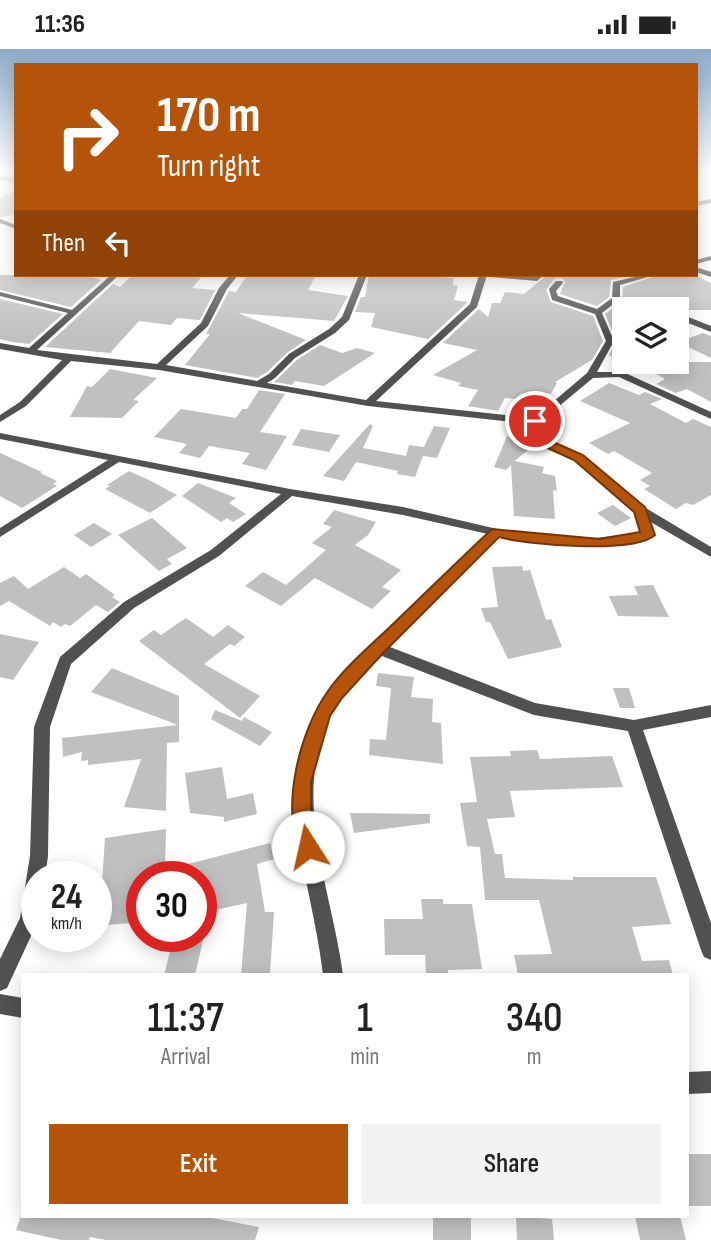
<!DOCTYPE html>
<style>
:root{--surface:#fff;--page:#f2f2f2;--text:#222;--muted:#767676;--accent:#b45309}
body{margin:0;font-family:"Sofia Sans Condensed",sans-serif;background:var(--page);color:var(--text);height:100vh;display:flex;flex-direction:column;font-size:26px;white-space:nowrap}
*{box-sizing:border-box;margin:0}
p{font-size:23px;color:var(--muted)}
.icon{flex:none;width:38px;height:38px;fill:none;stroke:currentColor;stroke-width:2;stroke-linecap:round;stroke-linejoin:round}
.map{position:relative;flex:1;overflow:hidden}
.drawer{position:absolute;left:21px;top:924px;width:668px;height:245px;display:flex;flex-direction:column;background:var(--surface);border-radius:0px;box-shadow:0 4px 18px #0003}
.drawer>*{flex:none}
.guide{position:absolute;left:14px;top:14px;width:684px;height:214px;border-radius:0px;box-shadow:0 4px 18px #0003;background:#b45309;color:#fff;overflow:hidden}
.tools{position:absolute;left:612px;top:248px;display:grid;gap:14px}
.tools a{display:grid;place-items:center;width:77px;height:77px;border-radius:0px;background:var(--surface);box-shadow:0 4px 18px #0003;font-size:35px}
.speed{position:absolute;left:21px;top:812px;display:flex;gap:14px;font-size:35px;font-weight:700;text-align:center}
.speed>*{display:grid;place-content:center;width:91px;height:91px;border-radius:50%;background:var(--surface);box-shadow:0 4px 18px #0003;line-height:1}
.speed small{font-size:18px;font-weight:400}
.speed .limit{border:10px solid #d22;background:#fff;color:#111}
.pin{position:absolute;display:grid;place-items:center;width:60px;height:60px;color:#fff;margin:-30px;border:4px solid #fff;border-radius:50%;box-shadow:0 2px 7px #0007}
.me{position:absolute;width:77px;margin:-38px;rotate:350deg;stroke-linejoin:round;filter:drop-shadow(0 0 5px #0008)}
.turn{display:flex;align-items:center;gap:24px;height:147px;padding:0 28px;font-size:32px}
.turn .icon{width:91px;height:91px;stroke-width:2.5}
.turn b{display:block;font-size:49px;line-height:60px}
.then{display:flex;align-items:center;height:66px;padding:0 28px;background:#0003;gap:14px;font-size:26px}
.eta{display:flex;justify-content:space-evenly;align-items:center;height:119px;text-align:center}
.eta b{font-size:42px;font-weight:600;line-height:49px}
.action{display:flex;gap:14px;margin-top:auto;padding:14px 28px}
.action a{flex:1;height:80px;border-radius:0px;background:var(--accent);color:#fff;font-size:28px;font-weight:600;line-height:80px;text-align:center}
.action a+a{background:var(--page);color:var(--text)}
.status{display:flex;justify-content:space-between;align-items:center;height:49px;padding:0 35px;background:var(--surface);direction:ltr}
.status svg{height:19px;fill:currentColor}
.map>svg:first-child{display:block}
</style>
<div class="status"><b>11:36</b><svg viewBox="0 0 49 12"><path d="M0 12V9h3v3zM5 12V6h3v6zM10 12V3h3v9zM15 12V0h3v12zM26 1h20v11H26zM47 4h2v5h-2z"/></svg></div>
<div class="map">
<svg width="711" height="1191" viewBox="0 0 711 1191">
<rect width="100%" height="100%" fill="#fff"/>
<g fill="#c0c0c0">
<polygon points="16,142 16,165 0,168 0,148"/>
<polygon points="0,226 87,226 101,231 71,258 0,241"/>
<polygon points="132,226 203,226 192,239 215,241 200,271 177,269 171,276 139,272 110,304 45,298 113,235 120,238"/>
<polygon points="247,226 316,226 308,241 348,247 334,272 238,264 306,291 288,303 267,323 257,329 185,316 210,285 206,285 229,242 236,243"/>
<polygon points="369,226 447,226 447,229 454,229 453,236 458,237 454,251 468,253 428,290 371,278 375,264 355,263 361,248 365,248"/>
<polygon points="547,226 633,226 611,231 609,248 597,257 560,245 565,233 562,229 554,230 546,241 551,253 593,267 603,292 592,311 555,333 557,334 551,345 534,342 531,350 527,351 505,349 498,362 468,357 478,341 458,337 461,334 433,326 477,301 443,294 479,260 488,268 492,254 500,254 505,243 524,245"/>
<polygon points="658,226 693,226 711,234 711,261 625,261 625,316 609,306 616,291 605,265 622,252 623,238"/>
<polygon points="0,250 63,265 29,295 12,293 0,290"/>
<polygon points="703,284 711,287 711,309 678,293"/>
<polygon points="320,296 342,304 357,299 375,304 324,337 295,332 292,336 274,333 297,311"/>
<polygon points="634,313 711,313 711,353 687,340 676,344 656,335 665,330"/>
<polygon points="110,320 157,329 133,351 139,352 122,369 70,368 87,337 92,338"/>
<polygon points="609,334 639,346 645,343 662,350 650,355 686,374 693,370 711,378 711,446 693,456 686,454 676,460 644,440 650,437 640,431 652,424 614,402 608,405 589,394 630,374 580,352"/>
<polygon points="259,341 285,345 260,383 287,387 266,421 242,415 250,404 209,397 200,409 179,404 187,395 154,388 181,360 236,369 242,360 247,360"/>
<polygon points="370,375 373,377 363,399 406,407 409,396 424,398 434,377 450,379 437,409 423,407 415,428 397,425 398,422 356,413 344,432 323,427"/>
<polygon points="301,380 340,386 329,403 292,396"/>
<polygon points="507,387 531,398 515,412 544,418 542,424 555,427 557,442 553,441 555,470 514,467 511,416 506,421 494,418"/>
<polygon points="0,404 42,423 40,424 57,432 53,435 57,437 22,459 0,447"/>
<polygon points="129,422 149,431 177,446 150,464 105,440 110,437 107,436"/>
<polygon points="198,434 236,449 229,454 246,465 233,473 227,469 221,473 182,447"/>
<polygon points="613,456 631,469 615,477 597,464"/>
<polygon points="334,461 376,473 368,486 355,496 401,521 382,538 391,542 372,560 315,529 281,557 245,537 263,523 286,536 326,501 312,494 332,478 323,475"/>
<polygon points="152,469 187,499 167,510 172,515 159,522 118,486"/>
<polygon points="94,474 112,485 91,498 74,486"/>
<polygon points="522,517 523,522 530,521 546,571 551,570 562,598 508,610 490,573 486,573 481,559 498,558 492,518"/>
<polygon points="64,518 80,529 86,525 115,546 112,548 120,553 108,563 96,556 70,577 65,575 61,578 53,573 50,577 9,552 0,557 0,534 14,527 28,540"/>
<polygon points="653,536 669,568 618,567 609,547 638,546 634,537"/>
<polygon points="186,569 213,588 228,576 245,588 234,597 230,595 204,615 260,647 240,669 139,592 154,581 161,586"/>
<polygon points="0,585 39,593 13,631 0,628"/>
<polygon points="112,619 179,647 179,693 167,694 166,762 124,758 141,710 88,716 88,711 81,712 82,703 63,708 62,689 178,676 91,643"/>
<polygon points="378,624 414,628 411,648 433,650 432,673 441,674 443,715 369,706 370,690 386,691 391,639 376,637"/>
<polygon points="613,639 629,639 635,659 620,659"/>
<polygon points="215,661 242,672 244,668 272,683 260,697 211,670"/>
<polygon points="537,701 540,710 612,707 623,738 510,742 515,768 487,770 495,805 502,805 505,829 573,831 573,828 656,828 671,875 632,878 642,912 669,911 673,926 518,926 514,906 552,905 539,851 485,851 480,798 467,797 460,754 477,753 470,708 511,707 510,702"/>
<polygon points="222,718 227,750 253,744 257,765 224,773 224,768 190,764 185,724"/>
<polygon points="350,764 430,765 430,774 354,784"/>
<polygon points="166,780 165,821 270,794 274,810 257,815 265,863 274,863 270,926 241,926 247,854 201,864 201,828 142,828 142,873 96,877 96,835 102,834 105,789"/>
<polygon points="421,850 443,850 443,855 472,855 482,920 448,921 448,926 426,926 425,906 385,906 384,870 423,870"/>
<polygon points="174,887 204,887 195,926 164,926"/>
<rect x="688" y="1105" width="23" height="52"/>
<polygon points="21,1167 202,1167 259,1178 255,1191 106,1191 90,1188 89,1191 61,1191 16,1181"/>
<rect x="433" y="1167" width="38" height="24"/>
<polygon points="516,1167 552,1170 554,1191 517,1191"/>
<polygon points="635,1167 680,1167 686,1191 640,1191"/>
</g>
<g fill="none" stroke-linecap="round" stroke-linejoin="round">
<polygon fill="#515151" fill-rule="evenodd" points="488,226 536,228 538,226 544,226 537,232 491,228"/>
<g fill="#515151" fill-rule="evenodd">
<polygon points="0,127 16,129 16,133 0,131"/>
<polygon points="711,150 711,154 696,157 696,153"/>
<polygon points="0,170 16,176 16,180 0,174"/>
<polygon points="711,207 711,211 696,215 696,211"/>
<polygon points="696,218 711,223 711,228 696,223"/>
<path d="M111,226H119L37,301L157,315L201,274L219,239L230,226H238L227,240L208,277L166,316L257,332L269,325L289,305L329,280L342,268L359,226H367L349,271L335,284L295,309L275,329L267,334L366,351L470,255L479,226H487L477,258L376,352L534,369L587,324L606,292L595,265L552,251L549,240L556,232H562L563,234L556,242L558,247L597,260L612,249L613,233L643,226H655L620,236V250L602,264L614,292L597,323H623L711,363V370L619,328L593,329L540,373L542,388L583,407L644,458L711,498V508L649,472L654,486L652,489C614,498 576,497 537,493C524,492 511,492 499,488L390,598L535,654L634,671L711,656V668L643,681L711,874V911L704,908L701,901L628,682L534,666L382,607C369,620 351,634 341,649C284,735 331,834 343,926H323C311,821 266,741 330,642C339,627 358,613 371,600L372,595L377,594L488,485L403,466L292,447L219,507L134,559L71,615L50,678L48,807L45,828H37V874L7,939L0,942V910L20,869L30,807L34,678L60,608L124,553L211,501L281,445L119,413L0,488V479L108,411L0,390V384L290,440L403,458L510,483L596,489L641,483L635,462L575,411L533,392L530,375L368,357L159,321L71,312L26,357L0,373V366L20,353L62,311L0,300V294L29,299L68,264L0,247V243L72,261Z"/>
<polygon points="686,267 711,277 711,283 683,272 682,270"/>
<polygon points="0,945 23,949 23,969 0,965"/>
<polygon points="711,1022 711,1044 688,1045 688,1023"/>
</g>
</g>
<linearGradient id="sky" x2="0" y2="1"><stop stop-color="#8baccb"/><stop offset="0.42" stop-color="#fff"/><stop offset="1" stop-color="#fff" stop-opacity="0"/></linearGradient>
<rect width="711" height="287" fill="url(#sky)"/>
<path fill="#b45309" stroke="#753606" stroke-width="2" d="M531,369L541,372L542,388L583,406L645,458L655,486C634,505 527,496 499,488L383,604L342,649L330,667L311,733V765L318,798L315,804L308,807L301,804C280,758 300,681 328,642C345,618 370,597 392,576C425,544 458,512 492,480L600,490L640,483L634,463L574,411L532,392Z"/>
</svg>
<div class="tools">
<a><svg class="icon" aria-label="layers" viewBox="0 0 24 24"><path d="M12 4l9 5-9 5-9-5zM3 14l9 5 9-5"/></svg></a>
</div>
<div class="speed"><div>24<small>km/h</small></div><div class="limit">30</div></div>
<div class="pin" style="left:535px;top:372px;background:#d93025"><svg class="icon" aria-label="arrive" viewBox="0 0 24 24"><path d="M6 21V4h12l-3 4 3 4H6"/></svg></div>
<svg class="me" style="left:308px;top:798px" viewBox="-20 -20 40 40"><circle r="19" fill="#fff"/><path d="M0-13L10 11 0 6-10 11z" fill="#b45309"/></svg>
<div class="guide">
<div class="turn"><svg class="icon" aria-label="right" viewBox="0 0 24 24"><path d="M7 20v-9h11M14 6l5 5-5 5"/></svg><div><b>170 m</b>Turn right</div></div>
<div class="then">Then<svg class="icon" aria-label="left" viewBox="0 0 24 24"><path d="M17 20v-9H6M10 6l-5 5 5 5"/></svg></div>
</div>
<section class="drawer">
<div class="eta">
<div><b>11:37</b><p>Arrival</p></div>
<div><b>1</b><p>min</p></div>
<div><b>340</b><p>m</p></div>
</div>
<div class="action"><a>Exit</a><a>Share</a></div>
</section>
</div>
